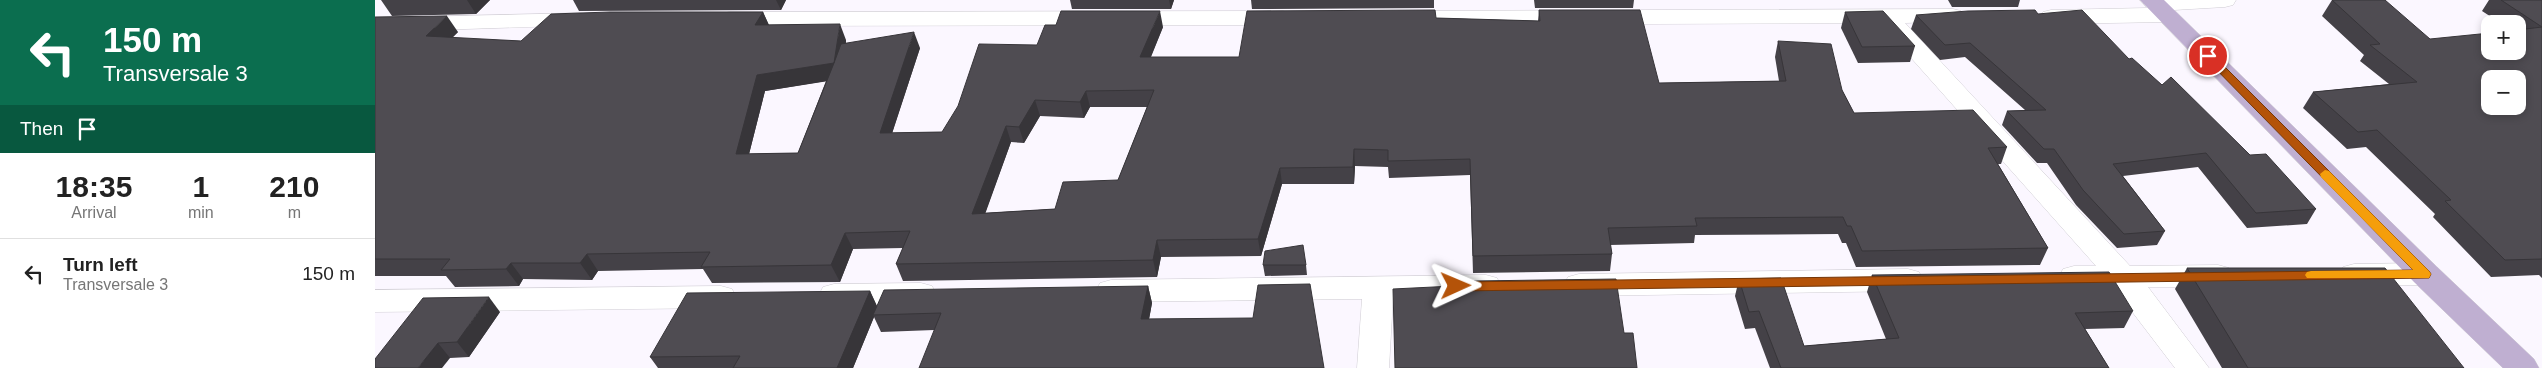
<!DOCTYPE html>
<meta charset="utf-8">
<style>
:root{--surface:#fff;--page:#f6f6f6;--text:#222;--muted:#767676;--line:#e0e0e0}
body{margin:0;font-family:Arial,sans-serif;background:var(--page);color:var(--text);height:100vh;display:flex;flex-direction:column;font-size:19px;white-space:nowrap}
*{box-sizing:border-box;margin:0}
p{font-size:16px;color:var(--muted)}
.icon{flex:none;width:28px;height:28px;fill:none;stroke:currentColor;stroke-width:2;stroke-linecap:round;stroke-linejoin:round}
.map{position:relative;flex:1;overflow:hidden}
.drawer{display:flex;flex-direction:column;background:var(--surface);width:375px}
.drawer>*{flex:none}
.hud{background:#0b6e4f;color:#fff;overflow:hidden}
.buttons{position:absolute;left:2106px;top:15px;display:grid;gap:10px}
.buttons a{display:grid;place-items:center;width:45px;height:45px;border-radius:10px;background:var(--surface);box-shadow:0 2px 8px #0003;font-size:25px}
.pin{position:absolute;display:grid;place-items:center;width:42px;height:42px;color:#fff;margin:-21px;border:2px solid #fff;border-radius:50%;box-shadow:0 1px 5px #0007}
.me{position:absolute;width:55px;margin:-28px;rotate:89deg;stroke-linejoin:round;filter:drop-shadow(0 0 4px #0008)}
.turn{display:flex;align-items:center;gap:18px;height:105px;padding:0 20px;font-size:22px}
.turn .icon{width:65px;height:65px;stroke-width:2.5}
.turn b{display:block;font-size:35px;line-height:42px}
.then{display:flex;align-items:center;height:48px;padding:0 20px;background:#0003;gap:10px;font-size:19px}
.eta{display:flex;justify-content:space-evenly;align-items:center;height:85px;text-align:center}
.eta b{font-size:30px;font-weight:800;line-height:35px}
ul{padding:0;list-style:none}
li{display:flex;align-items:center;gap:15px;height:70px;padding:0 20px;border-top:1px solid var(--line)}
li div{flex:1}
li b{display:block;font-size:19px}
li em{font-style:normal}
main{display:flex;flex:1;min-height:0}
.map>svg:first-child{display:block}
</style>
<main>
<section class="drawer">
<div class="hud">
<div class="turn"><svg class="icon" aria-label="left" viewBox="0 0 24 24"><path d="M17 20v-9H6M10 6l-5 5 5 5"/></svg><div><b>150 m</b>Transversale 3</div></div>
<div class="then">Then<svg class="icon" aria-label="arrive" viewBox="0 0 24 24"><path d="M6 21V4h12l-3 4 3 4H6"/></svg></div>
</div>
<div class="eta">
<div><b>18:35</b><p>Arrival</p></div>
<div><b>1</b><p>min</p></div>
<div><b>210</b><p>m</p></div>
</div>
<ul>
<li><svg class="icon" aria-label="left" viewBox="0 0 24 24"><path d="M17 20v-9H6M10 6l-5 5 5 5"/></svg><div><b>Turn left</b><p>Transversale 3</p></div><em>150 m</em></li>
</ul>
</section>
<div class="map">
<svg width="2167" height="368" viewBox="0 0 2167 368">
<rect width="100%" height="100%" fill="#fbf7ff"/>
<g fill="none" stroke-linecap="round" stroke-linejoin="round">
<defs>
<g id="minor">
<polygon points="1771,0 1861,0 1858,5 1850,7 1799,10 1804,15 1800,20 1792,22 1676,24 1668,22 1664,17 1668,12 1676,10 1772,8 1769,4"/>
<polygon points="1578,9 1586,11 1590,16 1586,21 1530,23 1755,266 1843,265 1854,268 1858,276 1854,284 1843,287 1773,287 1834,368 1800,368 1739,288 1699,288 1688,285 1684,277 1688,269 1699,266 1721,266 1505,23 1024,25 1016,23 1012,18 1016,13 1024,11"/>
<polygon points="908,11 916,13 920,18 916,23 908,25 354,26 346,24 342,19 346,14 354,12"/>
<polygon points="206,13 214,15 218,20 214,25 0,32 0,18"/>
<polygon points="2050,263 2061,266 2065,274 2061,282 2050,285 1979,286 1968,283 1964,275 1968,267 1979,264"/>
<polygon points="1533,269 1544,272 1548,280 1544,288 1533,291 1204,296 1193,293 1189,285 1193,277 1204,274"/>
<polygon points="1111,275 1122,278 1126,286 1122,294 1111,297 1018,298 1014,368 982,368 987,299 736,302 725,299 721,291 725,283 736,280"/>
<polygon points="546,283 557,286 561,294 557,302 546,305 459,306 448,303 444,295 448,287 459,284"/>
<polygon points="346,286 357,289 361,297 357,305 346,308 0,312 0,290"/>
</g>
<polygon id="major" points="1765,0 1789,0 2061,266 2159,359 2164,368 2128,368 2039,282"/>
</defs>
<use href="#minor" stroke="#cfccd3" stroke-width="1"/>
<use href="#major" stroke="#d6d6d7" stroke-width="1"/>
<use href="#minor" fill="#fff" fill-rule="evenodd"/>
<use href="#major" fill="#bfafd1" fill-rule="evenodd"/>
</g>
<g fill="#444147" fill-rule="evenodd">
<polygon points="6,0 115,0 101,14 17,16"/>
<polygon points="198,0 411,0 406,10 204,11"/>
<polygon points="695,0 799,0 796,9 697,9"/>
<polygon points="876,0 1059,0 1059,8 877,9"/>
<polygon points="1159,0 1259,0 1258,8 1160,8"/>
<polygon points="1573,0 1645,0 1643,7 1577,7"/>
<polygon points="1957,0 2055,39 2142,51 2142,24 2127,24 2107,11 2114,0 2167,0 2167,278 2164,275 2116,277 2058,217 2060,214 1991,147 1972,149 1928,108 1938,92 2014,84 1985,61 1989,55 1947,16"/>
<path d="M1164,10L1284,83L1404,81L1400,57L1403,41L1467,90L1479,113L1632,147L1626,164H1623L1673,248L1665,265L1481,267L1471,243H1467L1463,234L1320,235L1319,243L1235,245L1237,254L1235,271L1098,273L1095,175L1014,178L1013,167L980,166L979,184H907L886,256L786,257L782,277L528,281L521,264L528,248L478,249L465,282L337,283L328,269L223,271L217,280L148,279L144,286L80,287L71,276H0V17L83,32L77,38L146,41L388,12L394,25L471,40V43L545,48L517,133L567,132L662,45L788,27L776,57H864L1061,18L1163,21ZM451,81L423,153L374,154L390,91ZM715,107H772L743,180L680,209L610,213L636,142L649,143L665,116L709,118Z"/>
<polygon points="1470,12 1540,46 1535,62 1483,63 1466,28"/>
<polygon points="1663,14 1754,59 1787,85 1875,155 1941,209 1932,224 1872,228 1823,167 1748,176 1790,231 1782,245 1742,248 1701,205 1672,163 1662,163 1627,125 1632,111 1650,110 1590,57 1565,60 1536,29 1541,15"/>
<polygon points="888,265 931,265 932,275 890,276"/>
<polygon points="1812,268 2089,368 1847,368 1800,289"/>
<polygon points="1497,275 1758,311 1749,328 1710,329 1734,368 1395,368 1380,328 1370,329 1360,296 1364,279 1429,346 1511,339 1492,292"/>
<polygon points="773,286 777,303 774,319 559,330 506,332 499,317 478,368 283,368 275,357 495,291 502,307"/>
<polygon points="125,312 94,357 75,358 0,368"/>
</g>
<g fill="#373539">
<polygon points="92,0 115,0 101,14"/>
<polygon points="401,0 411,0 406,10"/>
<polygon points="794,0 799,0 796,9"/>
<polygon points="785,11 788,27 769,73 765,57"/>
<polygon points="388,12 395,28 380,25"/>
<polygon points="72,16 83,32 62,52 51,36"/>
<polygon points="465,24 471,40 466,79 459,63"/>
<polygon points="539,32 545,48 512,149 505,133"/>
<polygon points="459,63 466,79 390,91 370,170 361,154 382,75"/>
<polygon points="711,91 715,107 709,118 705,102"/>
<polygon points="660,100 665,116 649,143 644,127"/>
<polygon points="631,126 636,142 604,231 597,214"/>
<polygon points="979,149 980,166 979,184 978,167"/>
<polygon points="905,168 907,184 886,256 883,239"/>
<polygon points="470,233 478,249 465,282 456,265"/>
<polygon points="782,240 786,257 782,277 778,260"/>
<polygon points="212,254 223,271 217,280 205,263"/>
<polygon points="136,263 148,279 144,286 131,269"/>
<polygon points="773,286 777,303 771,336 766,319"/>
<polygon points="495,291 503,308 498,315 499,317 478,368 462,368"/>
<polygon points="114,297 125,312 94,357 82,342"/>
<polygon points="63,343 75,358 67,368 43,368"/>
</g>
<g fill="#4f4c52" stroke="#373539" fill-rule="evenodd">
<path d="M1957,0H2010L2055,39L2115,33V51H2142V30L2167,27V259L2130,260L2070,201L2076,200L2002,130L1983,132L1938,92L2042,82L1995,45L2005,44ZM2115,79H2142V106H2115Z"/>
<polygon points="2126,0 2167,0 2167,27"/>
<path d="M1060,10L1061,18L1165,21L1164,10H1265L1284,83L1411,81L1403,41L1456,44L1467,90L1479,113L1598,110L1632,147L1613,148L1673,248L1487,251L1476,226H1472L1468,217L1320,218L1322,226L1233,228L1237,254L1098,256L1095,159L1013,161V150L979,149L978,167L905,168L883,239L782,240L778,260L521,264L535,231L470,233L456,265L326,267L335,252L212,254L205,263H136L131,269L66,270L75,259H0V17L72,16L51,36L146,41L176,14L235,12H388L380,25L465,24L459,63L466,44L539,32L505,133L567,132L583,106L604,44L662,45L670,25H681L686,11H785L765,57H864L872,11ZM459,63L423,153L361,154L382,75ZM779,90L743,180L688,182L680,209L597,214L631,126L644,127L660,100L705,102L711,91Z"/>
<polygon points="1660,10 1663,14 1707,10 1754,59 1757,58 1787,85 1796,77 1875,155 1891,154 1941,209 1881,213 1831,153 1738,164 1790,231 1749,234 1708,190 1679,149 1669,149 1632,111 1671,110 1595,43 1570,45 1541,15 1593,11"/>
<polygon points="1508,11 1540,46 1487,47 1470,12"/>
<polygon points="928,245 931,265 888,265 890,251"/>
<polygon points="1812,268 2010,268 2089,368 1873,368"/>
<polygon points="1734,272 1758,311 1700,313 1734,368 1406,368 1384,311 1374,312 1364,279 1406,278 1429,346 1524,338 1497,275"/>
<polygon points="1241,279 1249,333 1258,333 1262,368 1020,368 1018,289 1099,285 1099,281"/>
<polygon points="935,284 949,368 544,368 566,313 498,315 509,290 773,286 766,319 878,318 883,285"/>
<polygon points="495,291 462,368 358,368 365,356 275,357 312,293"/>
<polygon points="114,297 82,342 63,343 43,368 0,368 0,359 48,298"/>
</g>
<polygon fill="#b45309" stroke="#753606" points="1830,54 1837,54 2054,271 2056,274 2054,278 1081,291 1075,286 1081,282 2038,270 1830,58"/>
<polygon fill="#f59e0b" points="1950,170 1954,171 2054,271 2056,274 2054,278 1932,278 1930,275 1932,272 1936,271 2038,270 1946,177 1945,174"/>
</svg>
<div class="buttons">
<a>+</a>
<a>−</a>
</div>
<div class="pin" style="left:1833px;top:56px;background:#d93025"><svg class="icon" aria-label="arrive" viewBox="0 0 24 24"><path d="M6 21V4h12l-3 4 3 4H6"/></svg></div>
<svg class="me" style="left:1081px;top:286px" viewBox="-20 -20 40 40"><path d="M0-17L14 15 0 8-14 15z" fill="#b45309" stroke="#fff" stroke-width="4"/></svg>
</div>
</main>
